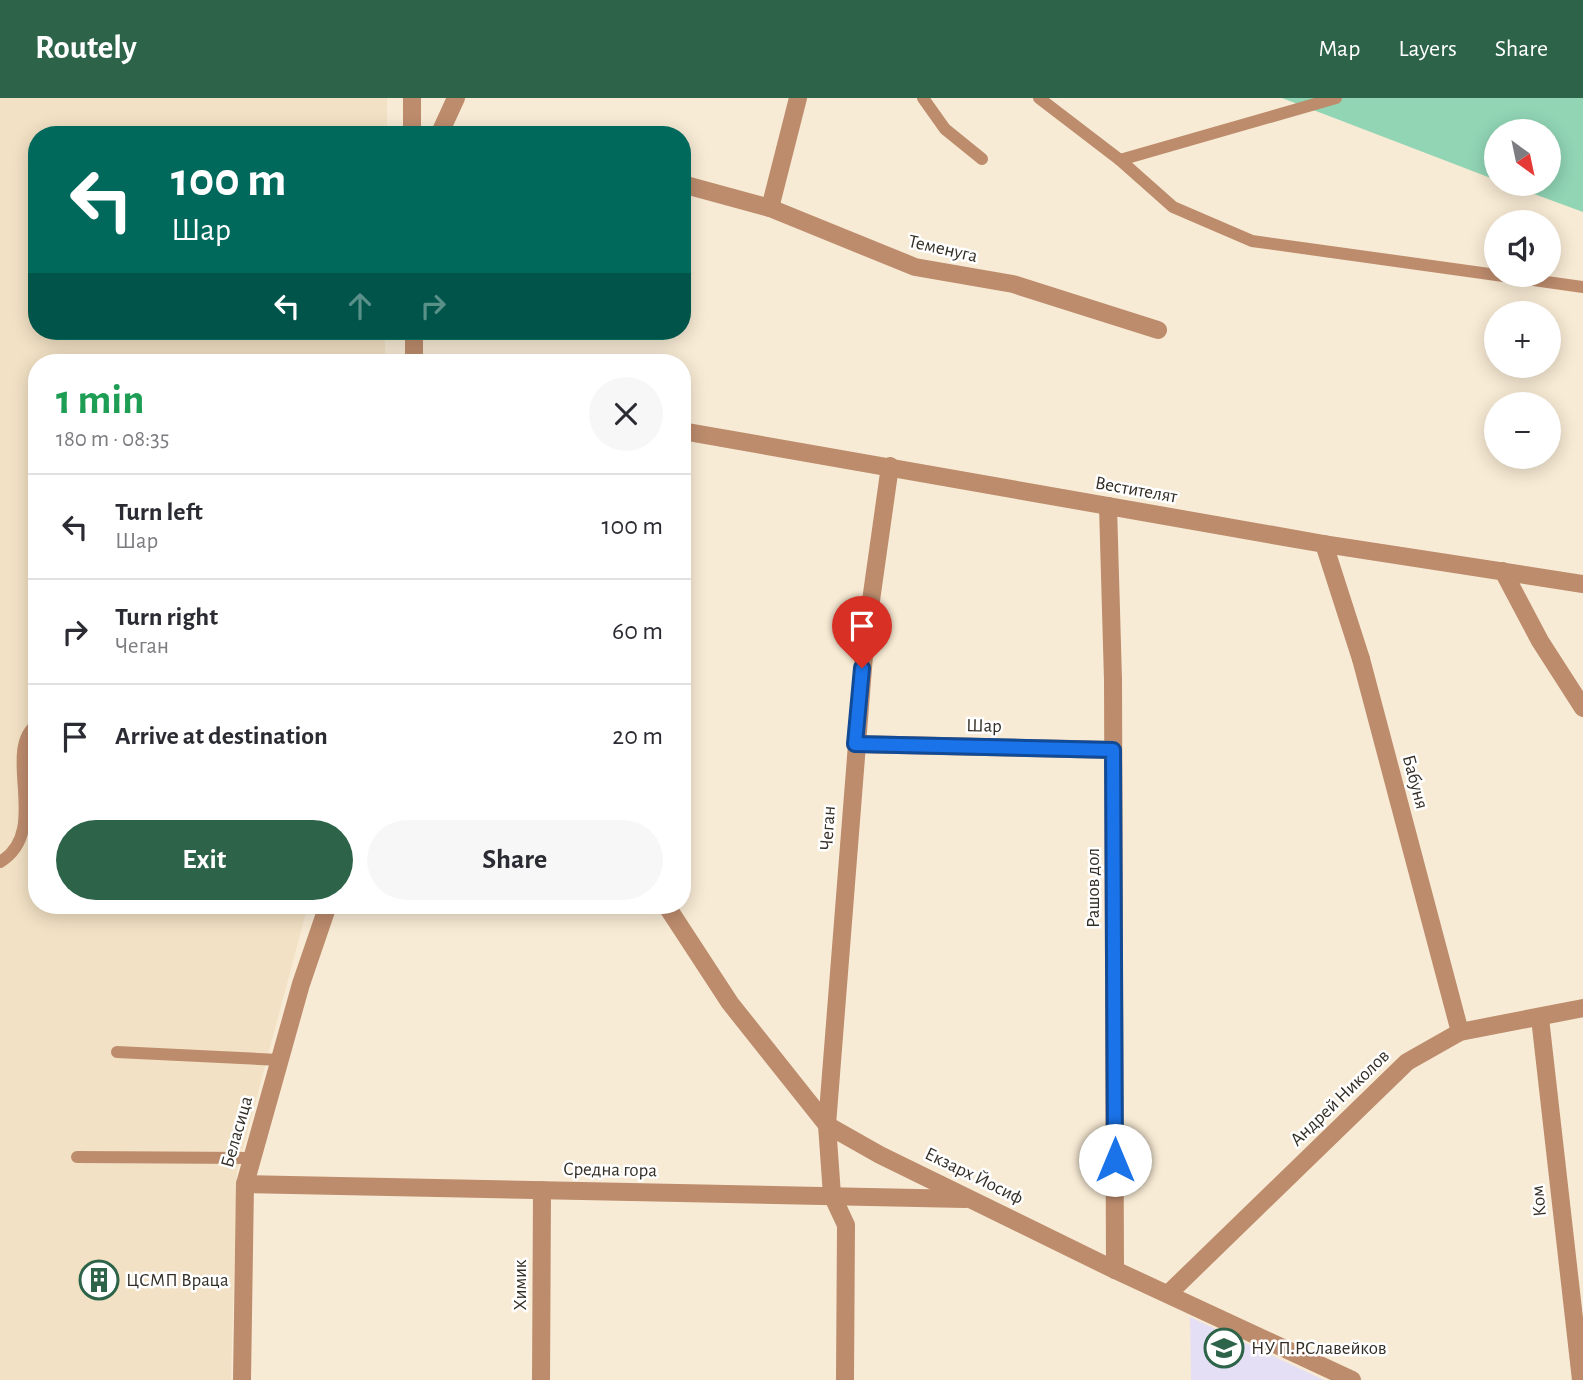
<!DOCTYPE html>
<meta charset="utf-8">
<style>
:root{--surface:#fff;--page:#f7f7f7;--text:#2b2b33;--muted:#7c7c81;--line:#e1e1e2;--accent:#2c6349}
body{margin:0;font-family:"Alegreya Sans",sans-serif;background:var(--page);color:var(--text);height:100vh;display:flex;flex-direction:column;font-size:26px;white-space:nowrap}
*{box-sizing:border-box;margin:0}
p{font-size:23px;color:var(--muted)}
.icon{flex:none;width:38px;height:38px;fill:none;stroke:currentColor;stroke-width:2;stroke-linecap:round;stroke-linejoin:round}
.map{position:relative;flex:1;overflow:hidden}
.side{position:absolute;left:28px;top:256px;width:663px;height:560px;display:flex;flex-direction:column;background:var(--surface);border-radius:28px;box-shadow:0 4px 18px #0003}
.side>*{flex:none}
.guide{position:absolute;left:28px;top:28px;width:663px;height:214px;border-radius:28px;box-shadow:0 4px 18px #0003;background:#00695c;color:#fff;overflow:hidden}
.needle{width:46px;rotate:147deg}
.buttons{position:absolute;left:1484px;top:21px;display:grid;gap:14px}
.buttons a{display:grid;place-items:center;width:77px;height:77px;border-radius:50%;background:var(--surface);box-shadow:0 4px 18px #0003;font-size:35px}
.pin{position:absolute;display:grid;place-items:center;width:60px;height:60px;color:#fff;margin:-72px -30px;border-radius:50% 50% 50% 0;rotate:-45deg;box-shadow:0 0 7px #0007}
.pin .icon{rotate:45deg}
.me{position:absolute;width:77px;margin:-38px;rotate:0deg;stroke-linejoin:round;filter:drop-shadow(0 0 5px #0008)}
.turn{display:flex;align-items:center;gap:24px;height:147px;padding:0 28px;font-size:32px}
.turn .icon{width:91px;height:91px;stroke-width:2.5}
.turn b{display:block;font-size:49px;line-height:60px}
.lanes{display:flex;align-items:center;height:66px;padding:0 28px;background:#0003;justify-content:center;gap:35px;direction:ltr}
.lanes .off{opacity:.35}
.round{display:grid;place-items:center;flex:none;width:74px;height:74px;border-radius:37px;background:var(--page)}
.headline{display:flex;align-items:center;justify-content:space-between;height:119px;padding:0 28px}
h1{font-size:42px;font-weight:600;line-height:52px;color:#1e9e55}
.primary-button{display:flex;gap:14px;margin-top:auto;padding:14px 28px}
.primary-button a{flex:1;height:80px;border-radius:42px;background:var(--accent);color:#fff;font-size:28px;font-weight:600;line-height:80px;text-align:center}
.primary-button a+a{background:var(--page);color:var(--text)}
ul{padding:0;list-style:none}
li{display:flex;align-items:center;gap:21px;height:105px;padding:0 28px;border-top:2px solid var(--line)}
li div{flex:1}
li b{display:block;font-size:26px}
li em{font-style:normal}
header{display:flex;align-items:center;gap:42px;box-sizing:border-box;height:98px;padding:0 35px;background:var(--accent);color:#fff}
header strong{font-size:33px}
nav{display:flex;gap:38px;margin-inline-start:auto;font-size:24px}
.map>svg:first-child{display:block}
</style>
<header>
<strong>Routely</strong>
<nav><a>Map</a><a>Layers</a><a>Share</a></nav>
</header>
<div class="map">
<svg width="1583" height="1282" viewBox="0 0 1583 1282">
<rect width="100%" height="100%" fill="#f8ebd5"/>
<polygon fill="#f2e1c4" points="0,0 387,0 387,37 37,37 37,233 385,233 385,264 37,264 37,807 308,807 237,1073 231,1282 0,1282"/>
<polygon fill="#e5dff5" points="1190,1219 1324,1282 1191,1282"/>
<polygon fill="#91d5b5" points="1282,0 1583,0 1583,114 1507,86 1549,86 1549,33 1496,33 1496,82"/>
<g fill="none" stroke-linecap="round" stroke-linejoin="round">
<g stroke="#bd8c6d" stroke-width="12">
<polyline points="923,0 945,31 982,61"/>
<polyline points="1039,0 1120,62 1173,109 1252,143 1583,189"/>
<polyline points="1120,62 1336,0"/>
<path d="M0,764C52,733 0,653 37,626"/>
<polyline points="117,954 279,962"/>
<polyline points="77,1059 252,1060"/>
</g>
<g stroke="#bd8c6d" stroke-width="18">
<polyline points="1108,408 1113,582"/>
<polyline points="1324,446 1361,561"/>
<polyline points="865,545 890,368"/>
</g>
<g stroke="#bd8c6d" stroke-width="18">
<polyline points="412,37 412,0"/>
<polyline points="439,37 456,0"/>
<polyline points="682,86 770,110 915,169 1013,186 1158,232"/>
<polyline points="770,110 798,0"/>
<polyline points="414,233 414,264"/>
<polyline points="682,333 1324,446 1583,486"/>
<polyline points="1503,473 1540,543 1583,610"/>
<polyline points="1361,561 1460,934"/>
<polyline points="1113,582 1115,1172"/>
<polyline points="855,646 1113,652"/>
<polyline points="666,807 730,905 827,1027 880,1057 1115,1172 1352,1282"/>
<polyline points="1540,920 1581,1282"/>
<polyline points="245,1086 965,1101"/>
<polyline points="1168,1196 1407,964 1460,934 1583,910"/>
<polyline points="242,1282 245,1086 301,886 328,807"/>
<polyline points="541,1282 542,1092"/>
<polyline points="845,1282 846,1127 832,1097 827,1027 865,545"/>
</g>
</g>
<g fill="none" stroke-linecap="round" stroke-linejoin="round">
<defs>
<polyline id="route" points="862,570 855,646 1113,652 1115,1062"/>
</defs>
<use href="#route" stroke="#114b97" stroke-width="18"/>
<use href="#route" stroke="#1a73e8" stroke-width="12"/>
</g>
<defs>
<symbol id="building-ring" viewBox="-11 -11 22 22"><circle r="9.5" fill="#fff" stroke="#2c6349" stroke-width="1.5"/><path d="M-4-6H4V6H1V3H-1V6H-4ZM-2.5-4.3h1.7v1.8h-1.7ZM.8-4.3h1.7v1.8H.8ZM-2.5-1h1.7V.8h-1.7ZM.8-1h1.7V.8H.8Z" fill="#2c6349"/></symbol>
<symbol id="school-ring" viewBox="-11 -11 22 22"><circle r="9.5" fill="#fff" stroke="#2c6349" stroke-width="1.5"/><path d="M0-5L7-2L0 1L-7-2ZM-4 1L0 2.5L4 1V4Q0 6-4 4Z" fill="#2c6349"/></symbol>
</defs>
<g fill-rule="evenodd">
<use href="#building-ring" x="77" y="1160" width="44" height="44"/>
<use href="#school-ring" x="1202" y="1228" width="44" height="44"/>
</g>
<g text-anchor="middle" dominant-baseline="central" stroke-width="5" stroke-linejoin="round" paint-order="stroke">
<g font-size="19" fill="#342f26" stroke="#fff">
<text transform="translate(943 151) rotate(13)">Теменуга</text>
<text transform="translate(1136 392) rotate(10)">Вестителят</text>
<text transform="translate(984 628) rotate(1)">Шар</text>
<text transform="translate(1415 684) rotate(75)">Бабуня</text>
<text transform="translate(828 730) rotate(-86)">Чеган</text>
<text transform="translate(1093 790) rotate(-90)">Рашов дол</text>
<text transform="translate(1340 1000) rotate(-44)">Андрей Николов</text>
<text transform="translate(237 1034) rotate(-74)">Беласица</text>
<text transform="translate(610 1072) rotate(1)">Средна гора</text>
<text transform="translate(974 1078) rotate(26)">Екзарх Йосиф</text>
<text transform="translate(1539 1103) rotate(-96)">Ком</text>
<text transform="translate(520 1187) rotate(-90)">Химик</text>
</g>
<g font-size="19" fill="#342f26" stroke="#fff" text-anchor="start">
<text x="126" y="1182">ЦСМП Враца</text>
<text x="1251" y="1250">НУ П.Р.Славейков</text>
</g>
</g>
</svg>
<div class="buttons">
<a><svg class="needle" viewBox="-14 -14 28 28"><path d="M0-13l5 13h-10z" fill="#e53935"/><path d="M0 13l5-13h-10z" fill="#7c7c81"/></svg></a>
<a><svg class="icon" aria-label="sound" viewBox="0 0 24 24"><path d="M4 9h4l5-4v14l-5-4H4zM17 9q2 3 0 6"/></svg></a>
<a>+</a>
<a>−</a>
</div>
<div class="pin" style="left:862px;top:570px;background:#d93025"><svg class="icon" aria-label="arrive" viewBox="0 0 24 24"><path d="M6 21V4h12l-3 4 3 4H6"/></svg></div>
<svg class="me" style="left:1115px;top:1062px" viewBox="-20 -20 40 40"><circle r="19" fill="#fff"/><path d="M0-13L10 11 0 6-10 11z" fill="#1a73e8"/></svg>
<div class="guide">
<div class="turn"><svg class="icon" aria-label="left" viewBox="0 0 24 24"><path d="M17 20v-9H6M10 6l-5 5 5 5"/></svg><div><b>100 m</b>Шар</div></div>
<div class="lanes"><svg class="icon" aria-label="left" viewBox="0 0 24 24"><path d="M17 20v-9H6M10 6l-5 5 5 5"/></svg><svg class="icon off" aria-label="ahead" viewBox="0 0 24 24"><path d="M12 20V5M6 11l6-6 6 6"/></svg><svg class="icon off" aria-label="right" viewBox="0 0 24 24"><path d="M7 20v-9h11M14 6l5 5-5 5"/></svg></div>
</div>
<section class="side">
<div class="headline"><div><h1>1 min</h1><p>180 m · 08:35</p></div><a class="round"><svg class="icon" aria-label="close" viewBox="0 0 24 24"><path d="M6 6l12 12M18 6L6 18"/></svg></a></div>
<ul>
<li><svg class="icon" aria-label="left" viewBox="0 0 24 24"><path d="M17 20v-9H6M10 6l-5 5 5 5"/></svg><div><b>Turn left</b><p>Шар</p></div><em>100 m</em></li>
<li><svg class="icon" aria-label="right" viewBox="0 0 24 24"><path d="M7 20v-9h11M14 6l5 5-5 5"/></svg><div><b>Turn right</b><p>Чеган</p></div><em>60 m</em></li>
<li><svg class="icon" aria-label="arrive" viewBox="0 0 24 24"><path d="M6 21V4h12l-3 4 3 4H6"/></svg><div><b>Arrive at destination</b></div><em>20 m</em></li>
</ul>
<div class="primary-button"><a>Exit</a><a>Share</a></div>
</section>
</div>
